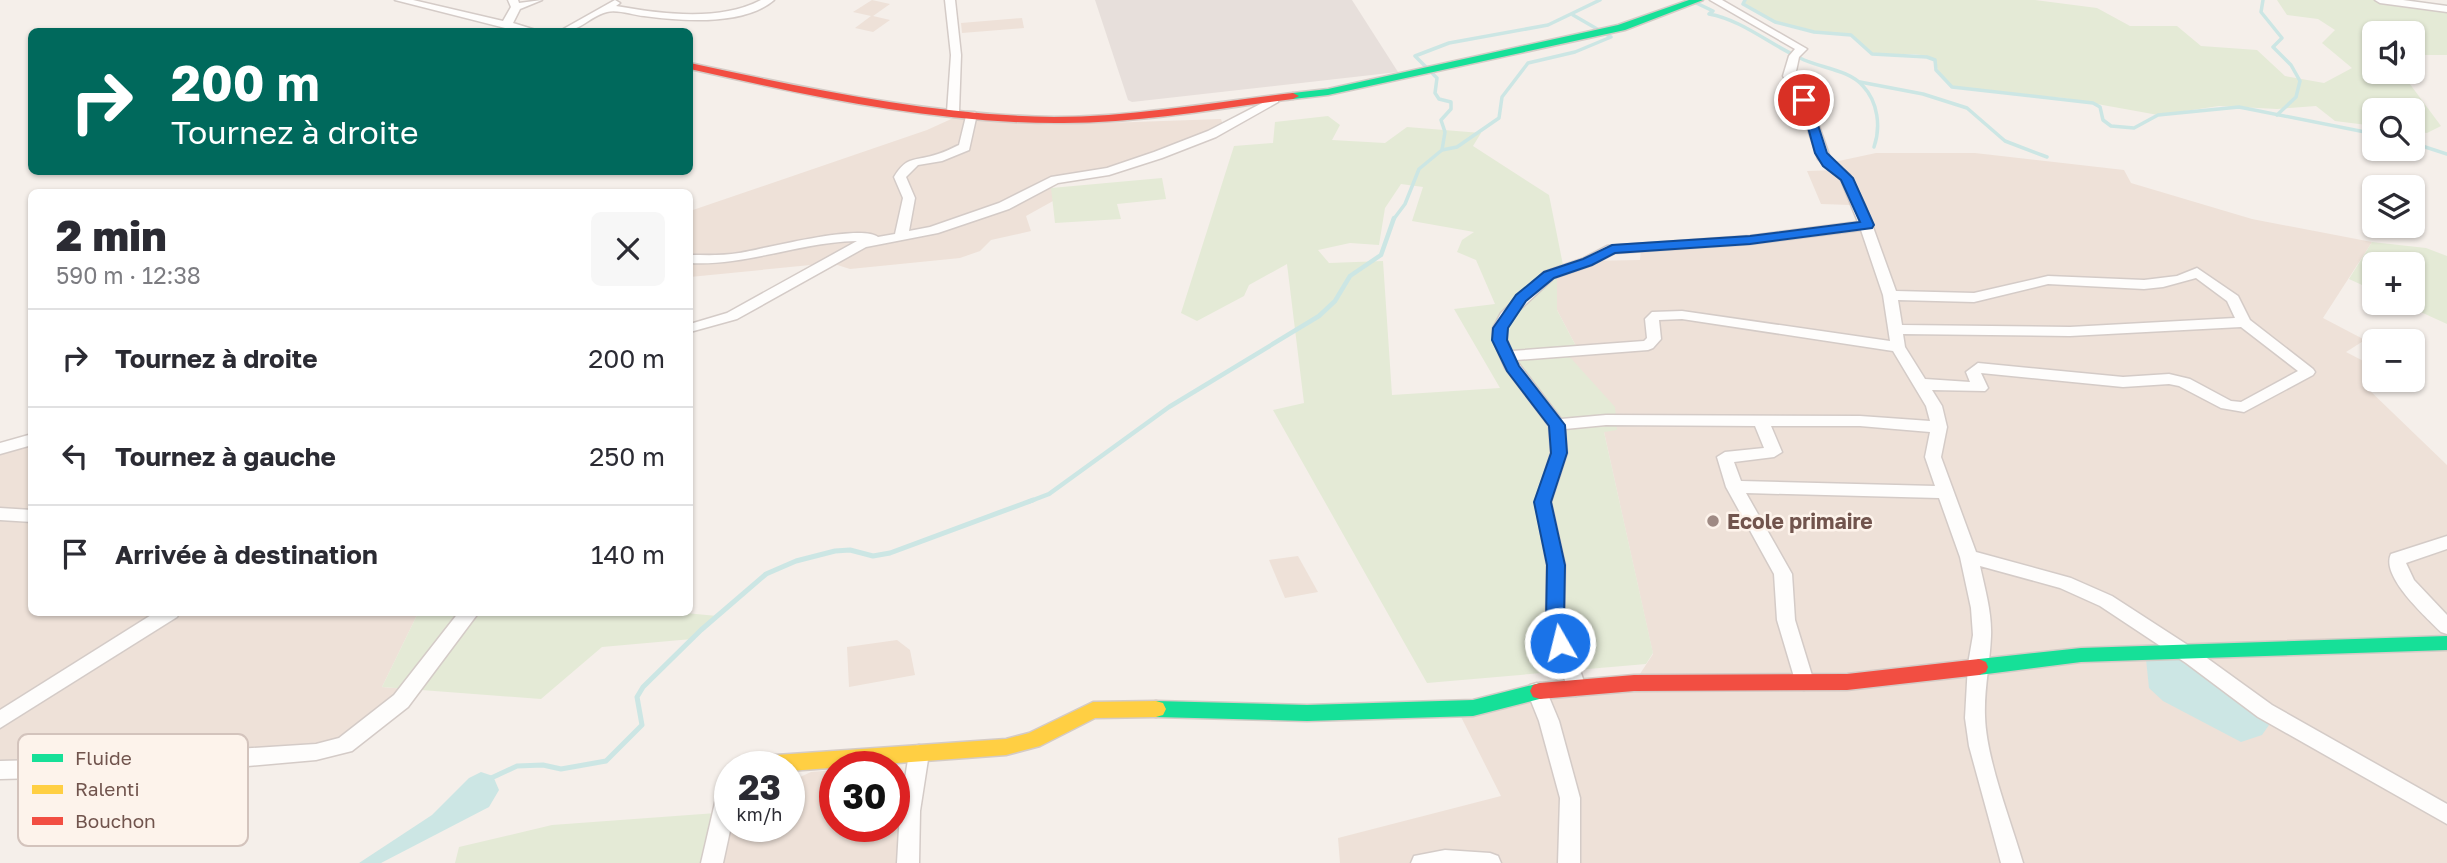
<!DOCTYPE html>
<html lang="fr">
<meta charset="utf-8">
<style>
:root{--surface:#fff;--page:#f7f7f7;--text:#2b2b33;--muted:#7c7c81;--line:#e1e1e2}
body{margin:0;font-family:"Golos Text",sans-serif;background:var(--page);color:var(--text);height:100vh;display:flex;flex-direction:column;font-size:26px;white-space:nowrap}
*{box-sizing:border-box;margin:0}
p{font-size:23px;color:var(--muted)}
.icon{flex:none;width:38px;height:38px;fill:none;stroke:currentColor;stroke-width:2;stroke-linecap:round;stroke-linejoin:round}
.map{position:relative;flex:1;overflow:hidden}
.side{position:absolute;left:28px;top:189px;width:665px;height:427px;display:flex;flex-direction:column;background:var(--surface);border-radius:10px;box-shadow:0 2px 5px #0004}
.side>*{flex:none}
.hud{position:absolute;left:28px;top:28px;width:665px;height:147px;border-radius:10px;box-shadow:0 2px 5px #0004;background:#00695c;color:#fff;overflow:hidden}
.tools{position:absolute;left:2362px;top:21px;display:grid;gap:14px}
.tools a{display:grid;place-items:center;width:63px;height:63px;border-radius:10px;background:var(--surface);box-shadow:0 2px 5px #0004;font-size:35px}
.speed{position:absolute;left:714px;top:751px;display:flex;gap:14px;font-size:35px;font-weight:700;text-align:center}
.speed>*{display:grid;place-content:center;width:91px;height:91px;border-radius:50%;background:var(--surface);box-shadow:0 2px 5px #0004;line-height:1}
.speed small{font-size:18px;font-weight:400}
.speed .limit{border:10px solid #d22;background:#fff;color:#111}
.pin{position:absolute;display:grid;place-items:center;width:60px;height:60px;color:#fff;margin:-30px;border:4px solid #fff;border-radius:50%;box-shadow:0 2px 7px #0007}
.me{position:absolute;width:77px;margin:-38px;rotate:352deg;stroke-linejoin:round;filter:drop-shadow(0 0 5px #0008)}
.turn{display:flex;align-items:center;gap:24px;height:147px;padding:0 28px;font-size:32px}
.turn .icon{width:91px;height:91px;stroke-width:2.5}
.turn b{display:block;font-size:49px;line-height:60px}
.round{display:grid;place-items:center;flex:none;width:74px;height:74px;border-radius:10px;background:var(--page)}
.summary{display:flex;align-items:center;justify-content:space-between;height:119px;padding:0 28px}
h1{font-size:42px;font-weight:800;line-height:52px}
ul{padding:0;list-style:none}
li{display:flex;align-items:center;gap:21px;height:98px;padding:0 28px;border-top:2px solid var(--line)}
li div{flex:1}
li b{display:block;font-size:26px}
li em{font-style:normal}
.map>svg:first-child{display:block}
</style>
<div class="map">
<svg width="2447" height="863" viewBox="0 0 2447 863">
<rect width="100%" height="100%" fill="#f5efea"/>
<g fill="#eee1d8">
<polygon points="872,0 890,4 873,16 890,20 873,32 855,28 871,16 853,12"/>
<polygon points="1022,18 1024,28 962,33 961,23"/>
<polygon points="960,115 1048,125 1221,119 1225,131 1111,169 1052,179 1053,201 1026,216 1031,231 991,240 980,251 960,258 850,269 831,263 690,277 690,211 927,130"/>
<polygon points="1876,153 1975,153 2124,170 2131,183 2252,219 2372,242 2323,318 2365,340 2346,352 2375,367 2375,378 2365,386 2447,465 2447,863 1340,863 1338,838 1501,796 1457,709 1634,683 1653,654 1604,432 1568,354 1577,348 1557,310 1557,272 1582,261 1640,260 1641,246 1699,244 1859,224 1851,205 1821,204 1807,171 1837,170 1834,162"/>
<polygon points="31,437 32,612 418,613 382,687 418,690 348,742 0,767 0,448"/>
<polygon points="1298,556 1318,592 1285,598 1269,560"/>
<polygon points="897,640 910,650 915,675 849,687 847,647"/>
<polygon points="835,770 835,826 894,826 894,810 909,812 901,863 723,863 730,826 789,826 789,782 811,772"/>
</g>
<polygon fill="#e7dfdb" points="1095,0 1352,0 1398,72 1132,102 1128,100"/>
<g fill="#e4ead6" fill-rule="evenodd">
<path d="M1745,0H2035L2097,8L2130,26H2177L2201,46L2257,50L2285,76L2324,83L2352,68L2322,43L2335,30L2318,19L2287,15L2277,0H2388L2447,8V55H2413V33H2375V72H2401L2441,126L2427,133L2413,131V110H2375V126L2335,121L2316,106L2277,109L2219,106L2158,115L2064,98L1962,89C1946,86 1938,75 1935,60C1914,48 1894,59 1872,54L1851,35L1814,32L1775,22L1743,4Z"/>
<path d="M1328,116L1340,125L1332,140L1385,143L1407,127L1481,133L1473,146L1549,195L1564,270L1557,273V310L1577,348L1568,355L1615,407L1617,430L1604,432L1653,653L1646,664L1427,683L1273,410L1304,403L1287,264L1249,285L1244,296L1197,321L1181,313L1234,146L1273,143L1275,122ZM1401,184L1423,187L1412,221L1474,232L1462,240L1457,252L1476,260L1495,304L1454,309L1500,388L1392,395L1383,261L1329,263L1318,250L1350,243L1379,245L1385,208Z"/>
<polygon points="1162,178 1166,199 1117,204 1121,219 1055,223 1051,188"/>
<polygon points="2372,242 2426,248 2447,256 2447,324 2401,303 2413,303 2413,264 2375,264 2375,291 2349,279"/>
<polygon points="675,612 717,616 692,639 602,647 541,699 382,687 418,613"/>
<polygon points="730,812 723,863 455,863 459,847 552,825"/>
</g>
<g fill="#cce6e4">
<polygon points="2177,658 2261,717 2269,725 2262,735 2241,742 2163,701 2149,688 2146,659"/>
<polygon points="481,772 493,776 499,790 489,807 381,863 359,863 432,815 469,778"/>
</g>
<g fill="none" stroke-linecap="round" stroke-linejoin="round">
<g stroke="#cce6e4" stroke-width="3.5">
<path d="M1690,0L1713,11L1709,14C1742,20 1769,44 1800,58C1819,68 1848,69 1863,86C1878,102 1881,127 1874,147"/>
<polyline points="1745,0 1743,4 1775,22 1814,32 1851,35 1872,54 1927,57 1935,60 1936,70 1952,87 2093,103 2100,107 2103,120 2111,126 2134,128 2158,115 2239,107 2375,134"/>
<polyline points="2263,0 2261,12 2282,38 2273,47 2291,65 2300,81 2296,97 2277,115"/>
<polyline points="1860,82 1923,94 1967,108 2005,141 2047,157"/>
<polyline points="2413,143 2447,154"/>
<polyline points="1442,150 1457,147 1499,118 1502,97 1528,63 1575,52 1611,37 1573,15"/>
<polyline points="1393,220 1405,204 1419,169 1442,150 1445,132 1441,120 1451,109 1451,102 1439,99 1435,93 1437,78 1415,56 1449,43 1548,25 1600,0"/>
</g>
<polyline stroke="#cce6e4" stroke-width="4.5" points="1028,502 1049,494 1169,407 1319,316 1335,301 1350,276 1381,255 1394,218"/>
<polyline stroke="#cce6e4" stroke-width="5" points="489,779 517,766 543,765 561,769 606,761 642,725 637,697 643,687 701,630 766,574 796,561 835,551 850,550 873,556 890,553 1033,500"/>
<defs>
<g id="street">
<polygon points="395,0 413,0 503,21 511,7 508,0 518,0 519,3 542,0 520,9 513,23 542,32 521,32"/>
<path d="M761,0H774C744,26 681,21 644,16C633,15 617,9 607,12C588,17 581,32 558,32L615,0L620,3L616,6C662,14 719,22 761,0Z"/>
<polygon points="945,0 955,0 961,55 959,112 953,115 947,112 951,55"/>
<path d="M1710,0H1722L1807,49L1799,57L1795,76L1810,100L1830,158L1850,175L1865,205L1896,291L1974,293L2048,276L2144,280L2177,276L2197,268L2238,296L2250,320L2313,369L2315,372L2313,375L2244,412L2221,408L2179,386L2169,384L2123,387L1981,373L1988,388L1985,391L1932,390L1942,406L1947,427L1941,457L1976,552L2071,578L2112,596L2200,653L2272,705L2447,804V824L2258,717L2186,663L2100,606L2060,588L1980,566C1985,589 1992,613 1991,636C1990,663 1984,689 1985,716C1986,759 2011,821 2023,863H2001L1969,746L1965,718L1968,664L1973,635L1971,608L1960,557L1939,498L1746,493L1792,574L1795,620L1814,682L1811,687L1804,690L1797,687L1777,620L1774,574L1726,487L1717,457L1725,452L1764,448L1755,426L1606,425L1565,429L1567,453L1551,502L1565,565L1564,622L1586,688L1583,693L1576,696L1569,693L1546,622L1547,565L1535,502L1551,453L1549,426L1505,368L1493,340V328L1501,313L1544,272L1582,259L1607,246L1750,236L1858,222L1841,180L1818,159L1798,100L1783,76L1789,56L1795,49ZM1861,230L1883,295L1890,341L1682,311L1652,312L1645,319L1647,338L1644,341L1512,351L1507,340V328L1514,315L1554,278L1592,265L1615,253L1750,244ZM2196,278L2227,301L2235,318L2070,327L1902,325L1898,300L1974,302L2048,284L2144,289L2163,287ZM1682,319L1893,351L1926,406L1930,421L1860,416L1606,415L1561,419L1516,360L1648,350L1653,348L1661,339L1659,320ZM2241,327L2298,371L2241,402L2231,401L2190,379L2169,374L2123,377L1978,363L1966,372L1970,382L1925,379L1905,347L1903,334L2070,336ZM1771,426H1860L1930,432L1925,457L1935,486L1741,481L1734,462L1774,457L1782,452Z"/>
<polygon points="2375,0 2403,0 2447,6 2447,12 2380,3"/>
<path d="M1274,97L1278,98V102L1216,137L1162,158L1109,175L1058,183L1009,209L938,233L866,247L737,319L690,332V324L727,313L857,241C800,242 747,266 690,263V255C706,255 722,256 739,253C764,249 861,223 878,237L895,234L903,198L894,177C908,154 916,162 938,154C945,152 952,148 959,145L967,112H975L977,114L969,150L942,161L918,165L906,177L915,198L909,231L930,227L999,203L1051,177L1107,168L1154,152L1208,131Z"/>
<polygon points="32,434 32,445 0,454 0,443"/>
<polygon points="0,508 32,510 32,522 0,520"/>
<path d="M2447,536V549L2406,563L2414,580L2447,615V634L2441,632C2426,617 2380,576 2391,554Z"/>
<polygon points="156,612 180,612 177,617 0,728 0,710"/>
<polygon points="459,612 479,612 408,707 352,751 316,760 237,767 67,772 40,778 0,779 0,761 40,760 67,754 237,749 316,744 339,738 394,695"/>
<polygon points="1537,683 1544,685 1559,721 1580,798 1580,863 1558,863 1560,798 1539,721 1527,691 1530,685"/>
<polygon points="919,745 926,747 929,753 920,811 919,863 897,863 900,811 909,753 912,747"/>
<polygon points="730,772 731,826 723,863 701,863 720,781 723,775"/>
<polygon points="1445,850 1490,853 1498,856 1501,863 1411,863 1414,856"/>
</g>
<g id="fast">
<polygon points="1689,0 1703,0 1625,30 1328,95 1293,99 1287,96 1293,93 1328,89 1618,25"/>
<polygon points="2447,636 2447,650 2081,662 1979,675 1972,672 1970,667 1972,662 1979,659 2081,648"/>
<polygon points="1540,683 1547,685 1550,691 1547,697 1473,716 1307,721 1156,717 1149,715 1146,709 1149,703 1156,701 1307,705 1473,700"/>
</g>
<polygon id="slow" points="1156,701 1163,703 1166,709 1163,715 1156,717 1095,718 1040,746 1006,755 789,771 789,766 736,766 739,760 746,757 1006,739 1029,733 1093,702"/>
<g id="jam">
<path d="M690,63C810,89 931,115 1054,117C1134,117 1214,102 1293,93L1299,96L1293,99C1214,109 1135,124 1056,123C932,123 809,96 690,69Z"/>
<polygon points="1979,659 1986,662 1988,667 1986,672 1979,675 1847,690 1634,691 1540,699 1533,697 1530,691 1533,685 1540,683 1634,675 1847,674"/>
</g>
</defs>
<use href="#street" stroke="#d4cbc7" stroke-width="3"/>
<use href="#fast" stroke="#d4cbc6" stroke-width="3"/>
<use href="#slow" stroke="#d4cbc6" stroke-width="3"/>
<use href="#jam" stroke="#d4cbc6" stroke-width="3"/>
<use href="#street" fill="#fefdfc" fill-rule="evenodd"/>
<use href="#fast" fill="#16e098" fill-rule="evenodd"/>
<use href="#slow" fill="#ffcf43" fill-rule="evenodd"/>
<use href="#jam" fill="#f24e42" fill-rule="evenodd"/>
</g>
<polygon fill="#1a73e8" stroke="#114b97" stroke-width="2" points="1800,98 1810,100 1827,153 1853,178 1874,225 1872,228 1750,244 1615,253 1592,265 1554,278 1526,301 1508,328 1507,340 1519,366 1565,425 1567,453 1551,502 1565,565 1564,622 1570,643 1560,650 1554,648 1546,622 1547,565 1534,502 1551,453 1549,426 1507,371 1492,340 1493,328 1516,295 1544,272 1583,259 1612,245 1750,236 1860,222 1841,180 1823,166 1815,153"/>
<circle fill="#9f8a84" stroke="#fdf3eb" stroke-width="2.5" cx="1713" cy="521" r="7"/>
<g text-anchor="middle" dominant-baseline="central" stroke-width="5" stroke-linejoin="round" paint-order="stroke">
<g font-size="21" font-weight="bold" fill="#71544d" stroke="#fdf3eb" text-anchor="start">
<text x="1727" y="521">Ecole primaire</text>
</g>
</g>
<rect x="18" y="734" width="230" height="112" rx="10" fill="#fdf3eb" stroke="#d3c3bc" stroke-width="2"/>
<rect x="32" y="754" width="31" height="8" fill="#16e098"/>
<rect x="32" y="785" width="31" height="9" fill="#ffcf43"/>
<rect x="32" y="817" width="31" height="8" fill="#f24e42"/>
<g font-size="19" fill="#71544d">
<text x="75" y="765">Fluide</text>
<text x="75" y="796">Ralenti</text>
<text x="75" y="828">Bouchon</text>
</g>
</svg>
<div class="tools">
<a><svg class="icon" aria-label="sound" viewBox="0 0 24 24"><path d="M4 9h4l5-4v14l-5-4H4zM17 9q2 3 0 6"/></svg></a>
<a><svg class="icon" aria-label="search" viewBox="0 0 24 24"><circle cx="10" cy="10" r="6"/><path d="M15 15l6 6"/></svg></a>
<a><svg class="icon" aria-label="layers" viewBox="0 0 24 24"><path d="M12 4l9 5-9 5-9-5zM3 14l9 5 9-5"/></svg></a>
<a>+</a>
<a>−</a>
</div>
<div class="speed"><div>23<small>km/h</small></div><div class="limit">30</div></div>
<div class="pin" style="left:1804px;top:100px;background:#d93025"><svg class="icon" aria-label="arrive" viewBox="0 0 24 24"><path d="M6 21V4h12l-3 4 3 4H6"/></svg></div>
<svg class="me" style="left:1560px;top:643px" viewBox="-20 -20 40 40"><circle r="17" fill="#1a73e8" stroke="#fff" stroke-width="3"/><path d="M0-11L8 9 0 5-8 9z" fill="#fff"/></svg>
<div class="hud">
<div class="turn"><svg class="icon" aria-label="right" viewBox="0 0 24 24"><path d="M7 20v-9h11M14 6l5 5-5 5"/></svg><div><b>200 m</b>Tournez à droite</div></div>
</div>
<section class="side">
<div class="summary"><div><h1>2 min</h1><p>590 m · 12:38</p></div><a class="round"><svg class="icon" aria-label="close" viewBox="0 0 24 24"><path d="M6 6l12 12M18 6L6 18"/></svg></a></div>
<ul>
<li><svg class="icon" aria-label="right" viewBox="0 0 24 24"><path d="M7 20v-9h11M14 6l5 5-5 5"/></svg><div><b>Tournez à droite</b></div><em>200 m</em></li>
<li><svg class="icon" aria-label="left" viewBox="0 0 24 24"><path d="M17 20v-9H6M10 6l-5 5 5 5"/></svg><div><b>Tournez à gauche</b></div><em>250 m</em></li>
<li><svg class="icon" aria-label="arrive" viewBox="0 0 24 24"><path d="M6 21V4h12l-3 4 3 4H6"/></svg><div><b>Arrivée à destination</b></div><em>140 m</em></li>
</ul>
</section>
</div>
